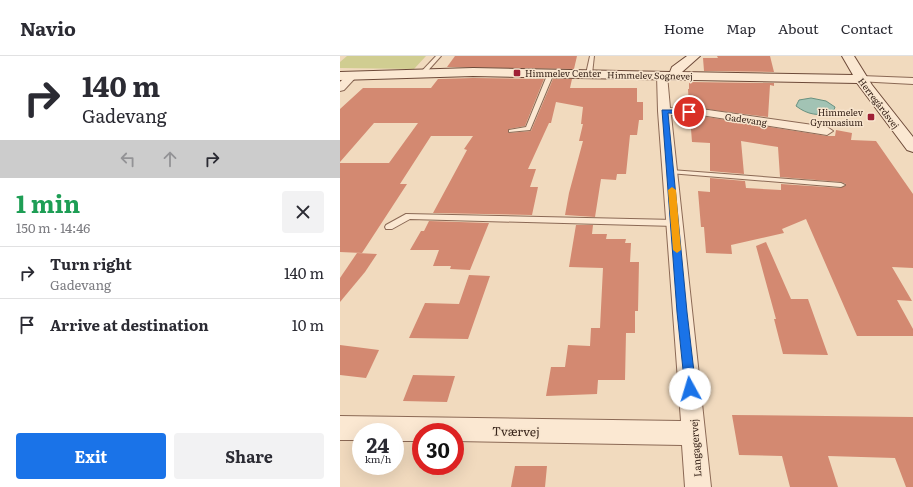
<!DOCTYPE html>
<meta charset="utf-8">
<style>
:root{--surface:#fff;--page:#f2f2f3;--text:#2b2b33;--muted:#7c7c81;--line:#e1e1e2;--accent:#1a73e8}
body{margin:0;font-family:Literata,serif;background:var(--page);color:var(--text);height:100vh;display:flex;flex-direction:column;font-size:15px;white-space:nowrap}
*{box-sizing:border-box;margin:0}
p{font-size:13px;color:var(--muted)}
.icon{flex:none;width:22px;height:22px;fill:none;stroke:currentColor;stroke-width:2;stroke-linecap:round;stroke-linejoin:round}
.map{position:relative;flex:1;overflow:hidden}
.panel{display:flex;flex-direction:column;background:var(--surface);width:340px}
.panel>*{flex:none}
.top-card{background:#fff;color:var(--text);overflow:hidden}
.speed{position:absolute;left:12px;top:367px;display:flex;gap:8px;font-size:20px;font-weight:700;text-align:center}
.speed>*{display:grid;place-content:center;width:52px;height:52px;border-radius:50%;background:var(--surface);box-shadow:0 4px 16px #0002;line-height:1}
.speed small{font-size:10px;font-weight:400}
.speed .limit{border:6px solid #d22;background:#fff;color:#111}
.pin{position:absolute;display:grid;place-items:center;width:34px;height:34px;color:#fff;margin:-17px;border:2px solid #fff;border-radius:50%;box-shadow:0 1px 4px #0007}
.me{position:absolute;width:44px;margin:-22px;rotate:354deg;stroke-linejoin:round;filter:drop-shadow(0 0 3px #0008)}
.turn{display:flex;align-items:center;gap:14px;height:84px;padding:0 16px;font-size:18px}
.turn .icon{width:52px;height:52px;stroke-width:2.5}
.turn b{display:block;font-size:28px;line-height:34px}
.lanes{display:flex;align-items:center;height:38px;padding:0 16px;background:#0003;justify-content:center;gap:20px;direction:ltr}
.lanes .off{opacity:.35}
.round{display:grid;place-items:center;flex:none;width:42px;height:42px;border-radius:4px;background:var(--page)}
.overview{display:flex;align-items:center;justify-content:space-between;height:68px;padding:0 16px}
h1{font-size:24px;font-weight:700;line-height:30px;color:#1e9e55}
.primary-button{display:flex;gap:8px;margin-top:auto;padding:8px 16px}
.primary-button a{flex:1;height:46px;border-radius:4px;background:var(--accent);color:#fff;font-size:16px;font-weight:700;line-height:46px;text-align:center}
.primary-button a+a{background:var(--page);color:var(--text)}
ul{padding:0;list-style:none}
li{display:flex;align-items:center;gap:12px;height:52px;padding:0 16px;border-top:1px solid var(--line)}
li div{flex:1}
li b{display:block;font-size:15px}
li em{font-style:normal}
header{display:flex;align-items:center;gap:24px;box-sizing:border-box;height:56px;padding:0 20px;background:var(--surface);border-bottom:1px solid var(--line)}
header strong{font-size:19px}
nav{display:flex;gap:22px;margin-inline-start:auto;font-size:14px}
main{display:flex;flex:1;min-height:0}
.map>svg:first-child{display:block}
</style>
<header>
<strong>Navio</strong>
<nav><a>Home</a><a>Map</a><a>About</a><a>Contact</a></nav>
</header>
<main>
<section class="panel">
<div class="top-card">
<div class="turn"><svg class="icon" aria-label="right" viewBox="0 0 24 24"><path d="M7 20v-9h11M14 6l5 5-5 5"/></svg><div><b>140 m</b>Gadevang</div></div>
<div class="lanes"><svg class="icon off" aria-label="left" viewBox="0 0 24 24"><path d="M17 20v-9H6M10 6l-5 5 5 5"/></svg><svg class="icon off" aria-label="ahead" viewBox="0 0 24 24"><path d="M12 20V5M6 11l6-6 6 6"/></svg><svg class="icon" aria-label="right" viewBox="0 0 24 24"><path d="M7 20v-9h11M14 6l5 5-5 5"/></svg></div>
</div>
<div class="overview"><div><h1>1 min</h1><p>150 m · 14:46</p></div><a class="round"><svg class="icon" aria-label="close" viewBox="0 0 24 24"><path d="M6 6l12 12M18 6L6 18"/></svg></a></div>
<ul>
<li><svg class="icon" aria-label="right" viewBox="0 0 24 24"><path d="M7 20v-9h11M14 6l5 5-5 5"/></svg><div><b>Turn right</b><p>Gadevang</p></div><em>140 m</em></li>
<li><svg class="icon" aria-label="arrive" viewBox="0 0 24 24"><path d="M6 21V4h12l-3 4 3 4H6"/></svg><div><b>Arrive at destination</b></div><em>10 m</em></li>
</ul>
<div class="primary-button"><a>Exit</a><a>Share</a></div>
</section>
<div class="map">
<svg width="573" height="431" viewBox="0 0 573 431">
<rect width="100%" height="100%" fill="#f1dabe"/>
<polygon fill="#d0cd91" points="7,0 86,0 74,13 0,12 0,6"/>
<path fill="#a2c3b4" stroke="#689180" d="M471,42L486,45L495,51L493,57C478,60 468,59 456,50L459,44Z"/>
<g fill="#d38971">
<polygon points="115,0 237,0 234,13 107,11"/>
<polygon points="377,0 430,0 434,16 364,15 363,2 378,2"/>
<polygon points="133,22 204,23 185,70 169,73 168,76 169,77 191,75 213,23 232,23 230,32 297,32 297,46 303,46 303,64 299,64 297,79 290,79 286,118 277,118 276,124 261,123 255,161 225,159 229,137 243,85 239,85 243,68 241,68 243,51 216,46 211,67 209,67 188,113 196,113 190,131 198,131 192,159 93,157 127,94 124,93 133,80 91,80 60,128 67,128 22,197 0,196 0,107 49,107 78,67 34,67 0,106 0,53 23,32 91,32 98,23"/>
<polygon points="349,26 434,27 434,30 430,29 428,61 349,51 348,33 349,33"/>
<polygon points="350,60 361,60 487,80 495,80 496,74 512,77 511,84 536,85 573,138 573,212 552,211 572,245 557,244 573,273 573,280 517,280 466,163 442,173 444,177 391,189 392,198 366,197 364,171 361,171 358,135 370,136 370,122 405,125 406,132 441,134 441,128 501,132 506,128 501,126 440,121 438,91 401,85 404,118 370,115 370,87 352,86"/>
<polygon points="89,165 149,167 130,214 110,213 111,210 93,210 99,194 70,194 81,175 84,175"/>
<polygon points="236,169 253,169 252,178 267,178 266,183 286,183 285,187 291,187 290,206 299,206 298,255 295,255 295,277 286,277 285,324 258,324 257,338 206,340 211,311 225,311 228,289 250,290 251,272 260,272 263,212 229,211"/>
<polygon points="426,186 451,243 468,243 488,299 443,298 434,263 436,263 416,190"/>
<polygon points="17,197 37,198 25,216 0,246 0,222"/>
<polygon points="129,219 150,220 128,283 69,282 85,247 119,248"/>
<polygon points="0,289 39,294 26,322 0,319"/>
<polygon points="73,319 115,320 107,346 63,345"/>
<polygon points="392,359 573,361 573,431 566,431 555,402 488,400 498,431 450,431 442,400 399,399"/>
<polygon points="175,410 207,410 205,431 171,431"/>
</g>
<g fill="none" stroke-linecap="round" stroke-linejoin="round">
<defs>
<g id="lane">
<polygon points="96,0 101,0 84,19 80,19 80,17"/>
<polygon points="250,0 254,0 252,18 249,20 246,18"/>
<polygon points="211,15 214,17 190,74 169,76 169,74 186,71 208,17"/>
<polygon points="331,114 501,127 505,129 501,131 329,117 329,115"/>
<polygon points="66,158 335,164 339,167 335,170 70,163 52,173 46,173 45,171 46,169"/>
</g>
<g id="street">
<polygon points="322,16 327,19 330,52 361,53 487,71 493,75 487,79 361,59 331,59 371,431 345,431 342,389 115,385 115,376 81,376 81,385 55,385 55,376 21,376 21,384 0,384 0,360 341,365 318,55 317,19"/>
<polygon points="12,17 17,20 4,34 0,35 0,26 8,18"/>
<polygon points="521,20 573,22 573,28 517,25 516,23"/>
</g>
<polygon id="secondary" points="347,0 360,0 342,16 513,19 502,0 514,0 532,29 573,81 573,96 567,94 517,27 133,20 0,24 0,16 133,12 330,16 332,11"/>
</defs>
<use href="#lane" stroke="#8b6955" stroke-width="2"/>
<use href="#street" stroke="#8b6955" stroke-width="2"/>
<use href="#secondary" stroke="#6d4a39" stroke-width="2"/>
<use href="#lane" fill="#fbe8d2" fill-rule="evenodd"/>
<use href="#street" fill="#fbe8d2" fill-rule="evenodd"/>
<use href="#secondary" fill="#fbe8d2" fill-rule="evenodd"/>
</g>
<polygon fill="#1a73e8" stroke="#114b97" points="322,54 349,54 352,56 349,58 328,57 347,256 356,333 354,337 350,338 346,337 345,333 337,256"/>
<polygon fill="#f59e0b" points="332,131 336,134 341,194 337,197 333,194 328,134"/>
<g fill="#9f2036" stroke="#f8e5ce" stroke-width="1.5">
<rect x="173" y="13" width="8" height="8" rx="2"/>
<rect x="527" y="57" width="8" height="8" rx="2"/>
</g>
<g text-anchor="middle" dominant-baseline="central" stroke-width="3" stroke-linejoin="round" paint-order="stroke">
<g font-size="9" fill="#39251b" stroke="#f8e5ce" text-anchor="start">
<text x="185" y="17">Himmelev Center</text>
<text x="523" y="56" text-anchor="end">Himmelev<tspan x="523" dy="10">Gymnasium</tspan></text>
</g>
<g font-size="9" fill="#39251b" stroke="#f8e5ce">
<text transform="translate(310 19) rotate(1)">Himmelev Sognevej</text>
<text transform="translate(539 47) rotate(53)">Herregårdsvej</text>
<text transform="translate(406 63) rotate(8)">Gadevang</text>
</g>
<g font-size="10" fill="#39251b" stroke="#f8e5ce">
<text transform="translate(355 392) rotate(-94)">Langagervej</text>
</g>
<g font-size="12" fill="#39251b" stroke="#f8e5ce">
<text transform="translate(176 375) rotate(1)">Tværvej</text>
</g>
</g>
</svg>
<div class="speed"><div>24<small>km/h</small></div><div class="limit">30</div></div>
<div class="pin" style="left:349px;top:56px;background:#d93025"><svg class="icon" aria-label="arrive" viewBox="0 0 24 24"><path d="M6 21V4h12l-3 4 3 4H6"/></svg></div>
<svg class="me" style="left:350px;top:333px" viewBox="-20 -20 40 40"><circle r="19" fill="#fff"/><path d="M0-13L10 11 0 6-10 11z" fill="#1a73e8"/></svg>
</div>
</main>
